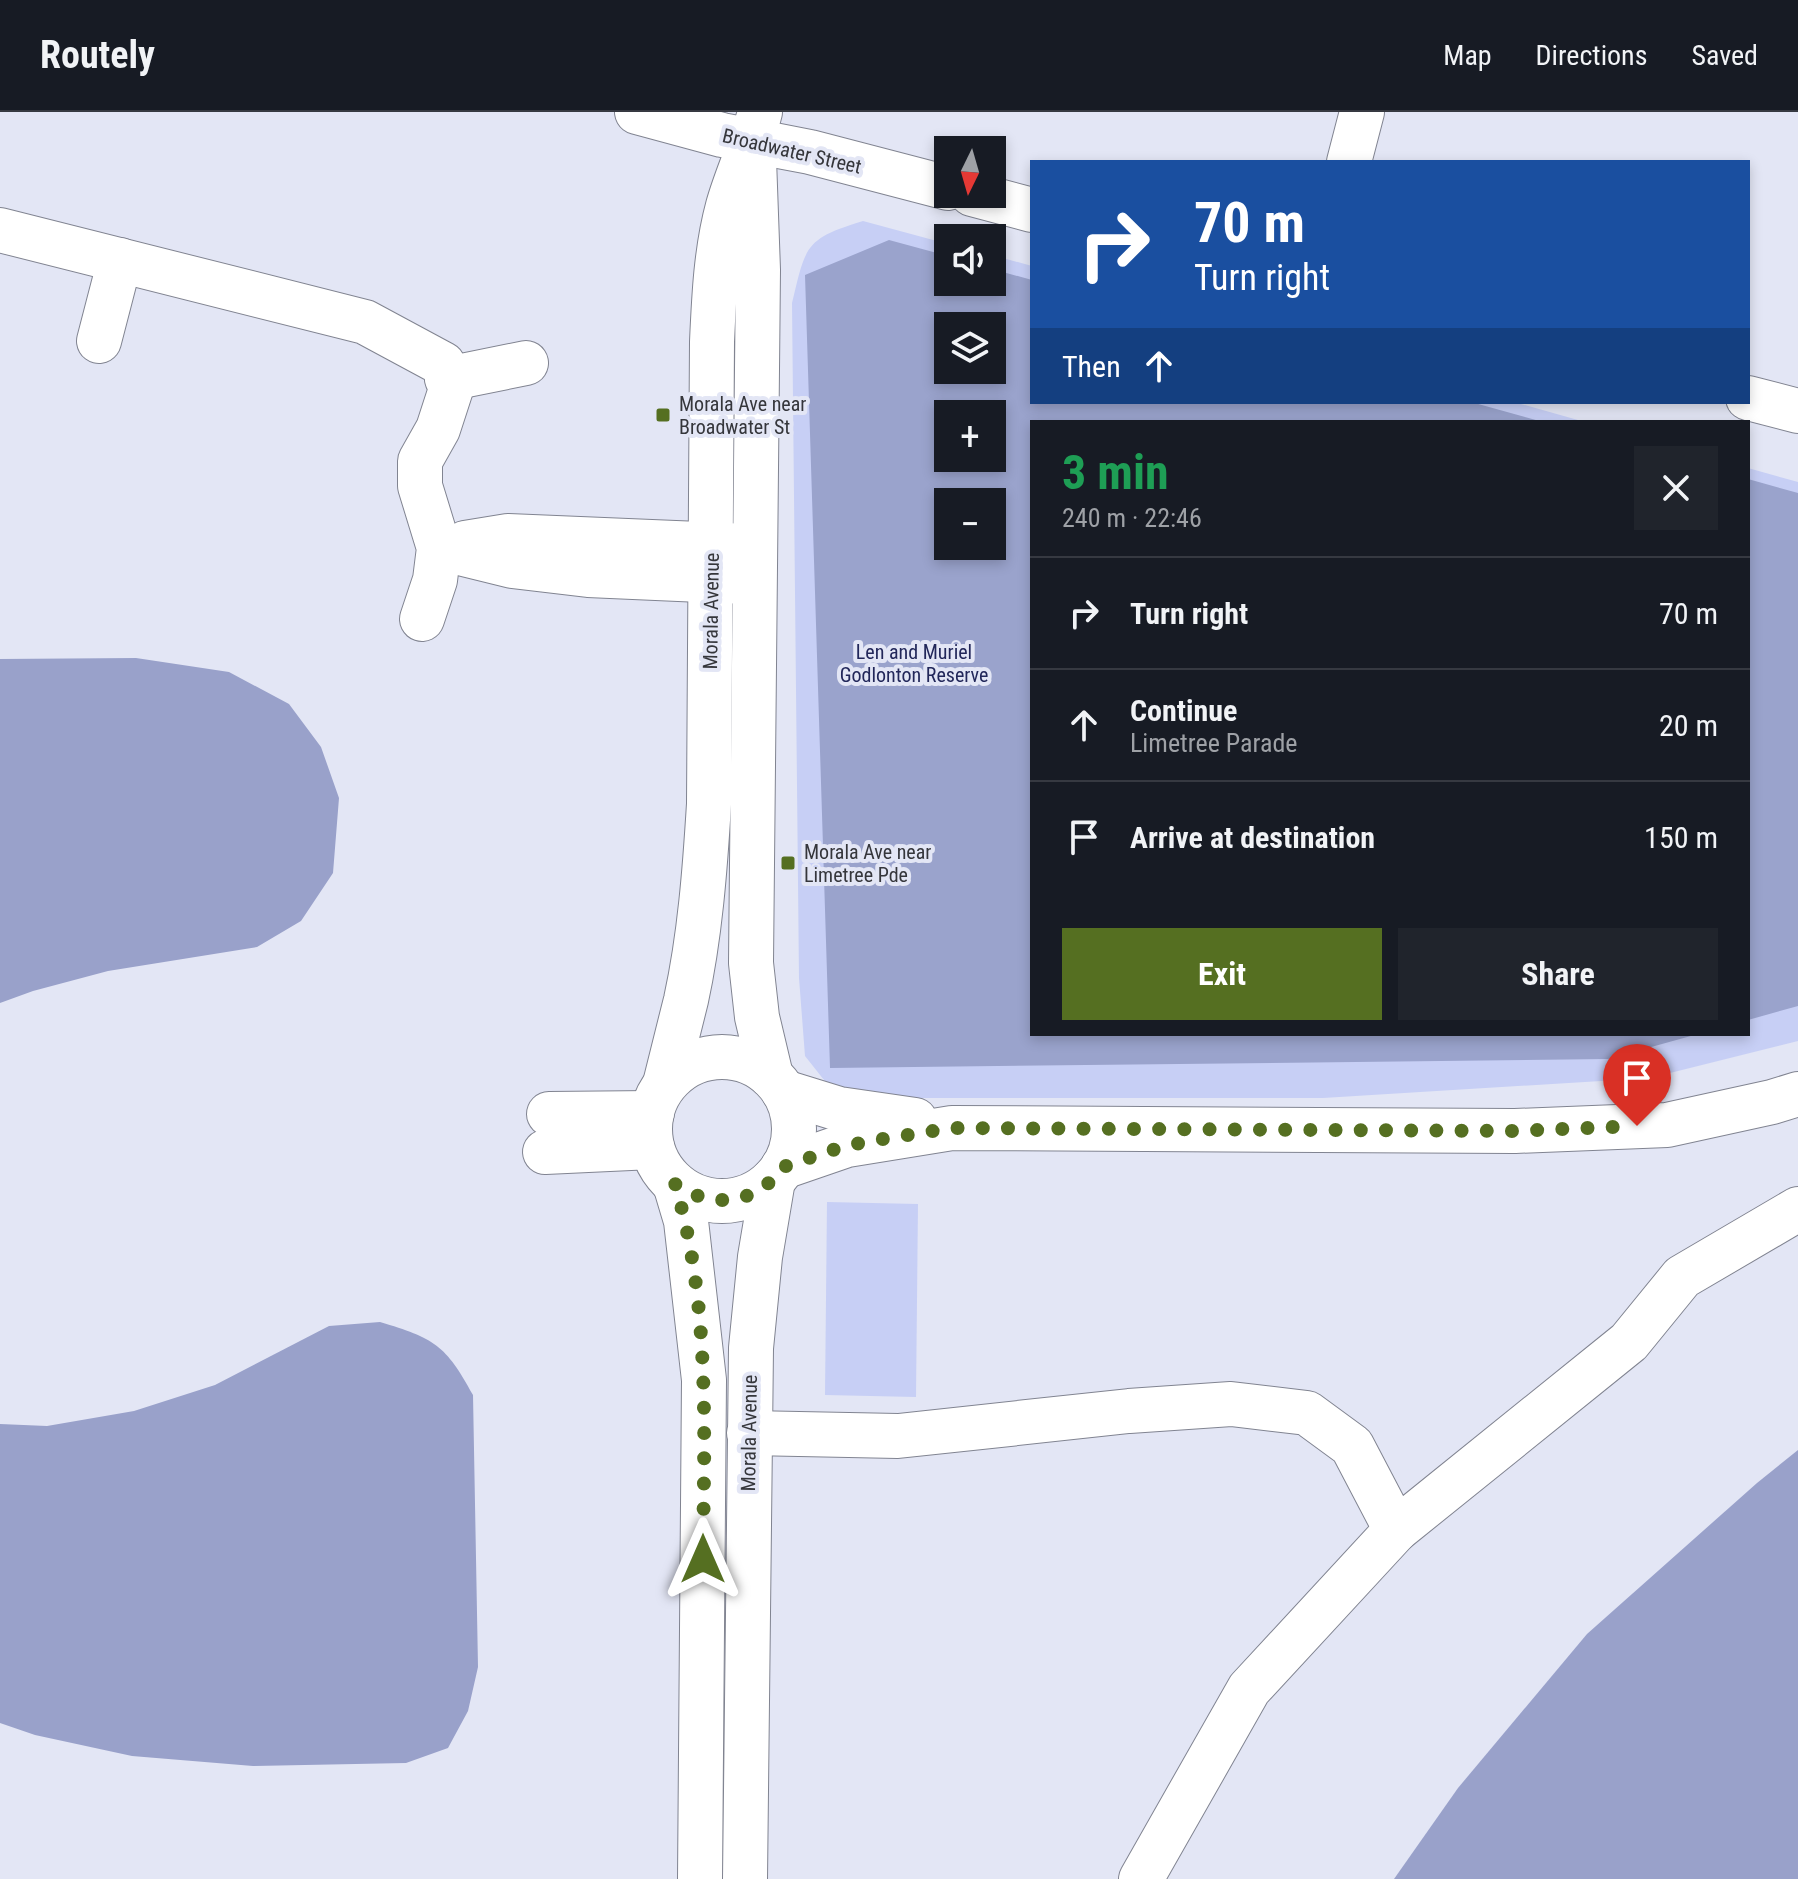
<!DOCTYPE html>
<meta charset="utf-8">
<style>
:root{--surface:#171b24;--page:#20242c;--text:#f1f3f6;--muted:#9ea1a6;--line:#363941;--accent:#556f21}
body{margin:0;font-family:"Roboto Condensed",sans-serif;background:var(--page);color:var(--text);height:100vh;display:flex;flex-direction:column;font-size:30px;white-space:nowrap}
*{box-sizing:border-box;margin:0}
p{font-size:26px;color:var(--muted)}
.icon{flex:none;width:44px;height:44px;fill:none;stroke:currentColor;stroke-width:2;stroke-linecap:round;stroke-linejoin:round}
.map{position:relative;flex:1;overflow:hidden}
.side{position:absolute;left:1030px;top:308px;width:720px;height:616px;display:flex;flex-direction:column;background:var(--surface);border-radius:0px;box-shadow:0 4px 12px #0003}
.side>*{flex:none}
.guide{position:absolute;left:1030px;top:48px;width:720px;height:244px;border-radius:0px;box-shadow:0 4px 12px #0003;background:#1a4fa0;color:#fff;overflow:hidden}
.needle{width:52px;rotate:185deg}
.fabs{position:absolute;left:934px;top:24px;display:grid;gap:16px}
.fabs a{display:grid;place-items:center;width:72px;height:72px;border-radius:0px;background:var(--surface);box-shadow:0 4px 12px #0003;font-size:40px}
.pin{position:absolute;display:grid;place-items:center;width:68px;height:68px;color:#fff;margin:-82px -34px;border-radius:50% 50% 50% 0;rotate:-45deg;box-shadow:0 0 8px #0007}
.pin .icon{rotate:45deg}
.me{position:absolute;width:88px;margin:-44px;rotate:0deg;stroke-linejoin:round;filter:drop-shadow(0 0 6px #0008)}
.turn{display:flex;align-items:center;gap:28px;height:168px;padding:0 32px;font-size:36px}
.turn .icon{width:104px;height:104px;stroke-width:2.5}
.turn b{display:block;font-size:56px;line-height:68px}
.then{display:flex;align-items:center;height:76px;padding:0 32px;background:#0003;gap:16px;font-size:30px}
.round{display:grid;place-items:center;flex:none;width:84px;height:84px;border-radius:0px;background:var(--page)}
.head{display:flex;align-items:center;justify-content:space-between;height:136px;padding:0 32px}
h1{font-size:48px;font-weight:700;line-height:60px;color:#1e9e55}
.cta{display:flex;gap:16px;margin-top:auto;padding:16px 32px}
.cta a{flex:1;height:92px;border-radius:0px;background:var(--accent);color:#fff;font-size:32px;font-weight:700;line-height:92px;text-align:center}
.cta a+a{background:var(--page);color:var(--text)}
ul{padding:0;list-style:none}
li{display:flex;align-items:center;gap:24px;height:112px;padding:0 32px;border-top:2px solid var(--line)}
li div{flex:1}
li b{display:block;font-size:30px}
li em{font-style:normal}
header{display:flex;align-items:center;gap:48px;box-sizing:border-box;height:112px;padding:0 40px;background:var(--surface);border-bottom:2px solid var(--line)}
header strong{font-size:38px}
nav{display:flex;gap:44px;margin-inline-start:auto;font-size:28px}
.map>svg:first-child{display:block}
</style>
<header>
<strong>Routely</strong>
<nav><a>Map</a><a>Directions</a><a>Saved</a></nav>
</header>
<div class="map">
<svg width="1798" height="1767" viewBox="0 0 1798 1767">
<rect width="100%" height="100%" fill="#e3e6f5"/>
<g fill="#c7cff5" fill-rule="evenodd">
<path d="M863,109L948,132V170H992V143L1032,154V290H1514L1585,310H1032V922H1748V356L1798,370V929L1650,966L1323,986H888L828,973L805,944L799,866L792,191C806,134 804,127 863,109ZM948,214H992V258H948ZM948,302H992V346H948ZM948,390H992V434H948Z"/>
<polygon points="827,1090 918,1092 916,1285 825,1283"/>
</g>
<g fill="#9aa3cc" fill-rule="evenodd">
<path d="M889,128L948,144V170H992V157L1032,168V290H1471L1543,310H1032V922H1698L1608,947L830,956L805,163ZM948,214H992V258H948ZM948,302H992V346H948ZM948,390H992V434H948Z"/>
<polygon points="1748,367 1798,381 1798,894 1748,908"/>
</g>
<g fill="#99a1ca">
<polygon points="136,546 229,560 289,592 321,635 339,686 333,761 301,809 257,835 108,859 33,879 0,891 0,547"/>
<path d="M380,1210C434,1226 446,1233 473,1283L478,1555L468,1599L448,1636L406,1651L253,1654L132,1644L35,1623L0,1611V1312L47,1314L134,1299L215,1273L329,1214Z"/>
<polygon points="1798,1338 1798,1767 1394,1767 1458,1676 1587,1522 1757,1371"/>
</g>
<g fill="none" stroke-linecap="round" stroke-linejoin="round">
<defs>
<g id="minor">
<polyline points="637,0 722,23 810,40 948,76"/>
<polyline points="1349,50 1362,0"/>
<polyline points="972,82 1032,98"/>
<polyline points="0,118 365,210 443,252 451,277 438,317 420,349 420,374 439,436 435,468 422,507"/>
<polyline points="99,229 120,148"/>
<polyline points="447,267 526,251"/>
<polyline points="1748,286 1798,299"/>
<polyline points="465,431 508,424 747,434"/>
<polyline points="439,436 512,454 588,463 747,470"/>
<polyline points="784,980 839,997 915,1008"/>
<polyline points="549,1002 652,1001"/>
<polyline points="545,1040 652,1035"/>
<polyline points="783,1055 847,1033 952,1016 1515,1019 1667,1013 1772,990 1798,982"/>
<polyline points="749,1321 898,1324 1129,1299 1231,1292 1307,1301 1352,1334 1396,1418 1629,1230 1682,1165 1798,1097"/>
<polyline points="1141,1767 1249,1577 1396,1418"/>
</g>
<g id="major">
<polyline points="754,47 758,158 751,851 757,905 771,964"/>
<circle cx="722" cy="1017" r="72"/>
<path d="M665,972C672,944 679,916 686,888C700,824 705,757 709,692L712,230C714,185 716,138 728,94C737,62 752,32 760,0"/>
<polyline points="675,1072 686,1109 704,1268 700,1767"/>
<polyline points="745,1767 751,1236 760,1145 773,1068"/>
</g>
</defs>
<use href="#minor" stroke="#818491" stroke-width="46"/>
<use href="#major" stroke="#818491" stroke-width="46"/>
<use href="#minor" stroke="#fff" stroke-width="44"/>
<use href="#major" stroke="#fff" stroke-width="44"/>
</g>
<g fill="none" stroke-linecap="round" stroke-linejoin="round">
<path stroke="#556f21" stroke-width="14" stroke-dasharray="0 25.2" d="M703,1447C704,1322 711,1192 675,1072L692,1082L712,1088H733L753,1082L773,1068L783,1055L829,1039L864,1030L952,1016L1515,1019L1637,1014"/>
</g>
<g fill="#556f21" stroke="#e3e6f5" stroke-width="3">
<rect x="655" y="295" width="16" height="16" rx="4"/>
<rect x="780" y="743" width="16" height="16" rx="4"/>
</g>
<g text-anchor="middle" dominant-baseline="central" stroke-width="8" stroke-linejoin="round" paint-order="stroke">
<g font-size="20" fill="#35363b" stroke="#e3e6f5">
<text transform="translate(792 39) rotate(13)">Broadwater Street</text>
<text transform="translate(711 499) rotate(-89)">Morala Avenue</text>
<text transform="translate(749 1321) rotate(-89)">Morala Avenue</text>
</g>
<g font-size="20" fill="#35363b" stroke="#e3e6f5" text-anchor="start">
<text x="679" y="292">Morala Ave near<tspan x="679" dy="23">Broadwater St</tspan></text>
<text x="804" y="740">Morala Ave near<tspan x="804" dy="23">Limetree Pde</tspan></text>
</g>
<g font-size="20" fill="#22275a" stroke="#e3e6f5">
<text x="914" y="540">Len and Muriel<tspan x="914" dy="23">Godlonton Reserve</tspan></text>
</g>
</g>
</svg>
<div class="fabs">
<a><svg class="needle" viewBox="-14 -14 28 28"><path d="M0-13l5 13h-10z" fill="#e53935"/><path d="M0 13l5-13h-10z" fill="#9ea1a6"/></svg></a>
<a><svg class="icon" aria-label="sound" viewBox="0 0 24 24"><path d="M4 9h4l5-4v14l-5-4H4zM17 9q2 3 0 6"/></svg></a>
<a><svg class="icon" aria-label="layers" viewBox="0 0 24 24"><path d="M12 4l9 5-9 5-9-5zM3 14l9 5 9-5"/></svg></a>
<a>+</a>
<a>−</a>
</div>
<div class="pin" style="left:1637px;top:1014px;background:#d93025"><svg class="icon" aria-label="arrive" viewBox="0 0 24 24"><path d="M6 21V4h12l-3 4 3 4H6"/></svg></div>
<svg class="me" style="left:703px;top:1447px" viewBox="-20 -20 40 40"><path d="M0-17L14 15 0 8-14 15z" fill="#556f21" stroke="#fff" stroke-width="4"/></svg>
<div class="guide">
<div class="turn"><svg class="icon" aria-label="right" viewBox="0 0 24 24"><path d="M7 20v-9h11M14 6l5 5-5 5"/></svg><div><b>70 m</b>Turn right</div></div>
<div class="then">Then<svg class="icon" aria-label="ahead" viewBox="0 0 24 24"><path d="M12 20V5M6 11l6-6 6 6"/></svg></div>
</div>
<section class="side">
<div class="head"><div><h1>3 min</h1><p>240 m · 22:46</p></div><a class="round"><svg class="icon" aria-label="close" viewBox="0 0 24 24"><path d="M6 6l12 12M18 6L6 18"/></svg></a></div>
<ul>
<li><svg class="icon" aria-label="right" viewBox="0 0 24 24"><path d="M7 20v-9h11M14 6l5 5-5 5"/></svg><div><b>Turn right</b></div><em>70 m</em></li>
<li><svg class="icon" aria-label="ahead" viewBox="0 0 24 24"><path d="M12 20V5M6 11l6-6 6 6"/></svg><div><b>Continue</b><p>Limetree Parade</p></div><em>20 m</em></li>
<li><svg class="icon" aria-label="arrive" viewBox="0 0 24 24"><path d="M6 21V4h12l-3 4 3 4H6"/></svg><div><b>Arrive at destination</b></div><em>150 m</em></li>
</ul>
<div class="cta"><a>Exit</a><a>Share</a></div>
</section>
</div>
